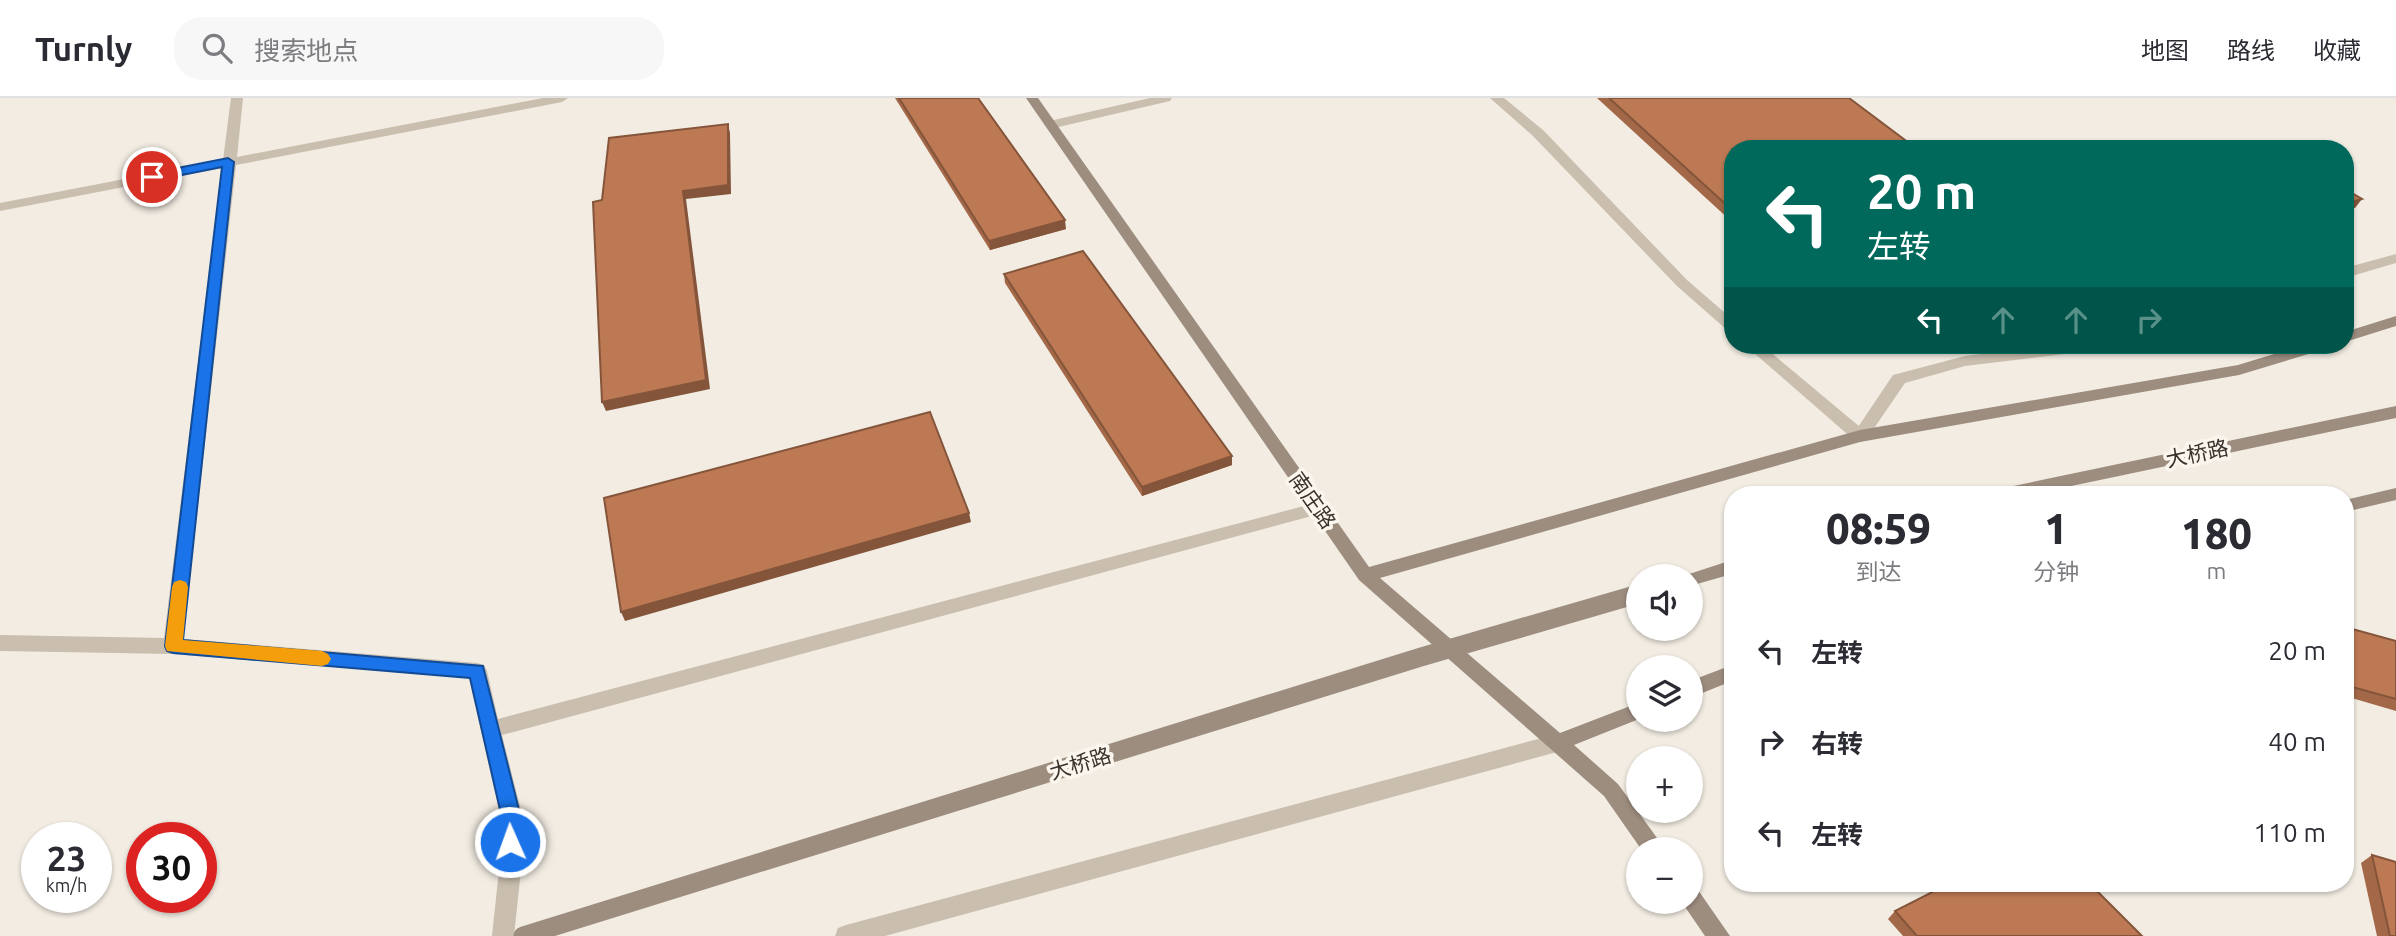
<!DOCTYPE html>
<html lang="zh">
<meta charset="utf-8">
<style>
:root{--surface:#fff;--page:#f7f7f7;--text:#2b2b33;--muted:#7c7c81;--line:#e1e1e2}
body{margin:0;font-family:Ubuntu,"Noto Sans SC",sans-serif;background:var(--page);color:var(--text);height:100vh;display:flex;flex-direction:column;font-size:26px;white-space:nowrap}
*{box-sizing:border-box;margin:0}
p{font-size:23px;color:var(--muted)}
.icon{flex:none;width:38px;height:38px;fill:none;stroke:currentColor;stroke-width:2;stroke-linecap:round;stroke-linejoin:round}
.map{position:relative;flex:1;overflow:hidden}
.drawer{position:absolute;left:1724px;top:388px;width:630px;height:406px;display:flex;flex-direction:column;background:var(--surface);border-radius:28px;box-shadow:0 2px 5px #0004}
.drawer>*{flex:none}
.hud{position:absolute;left:1724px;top:42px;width:630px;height:214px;border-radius:28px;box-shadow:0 2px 5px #0004;background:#00695c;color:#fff;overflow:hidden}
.tools{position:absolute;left:1626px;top:466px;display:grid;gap:14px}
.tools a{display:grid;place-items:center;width:77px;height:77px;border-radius:50%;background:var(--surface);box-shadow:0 2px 5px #0004;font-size:35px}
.speed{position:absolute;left:21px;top:724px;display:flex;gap:14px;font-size:35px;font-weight:700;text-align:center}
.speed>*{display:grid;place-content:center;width:91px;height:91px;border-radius:50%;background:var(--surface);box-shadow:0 2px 5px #0004;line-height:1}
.speed small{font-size:18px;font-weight:400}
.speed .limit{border:10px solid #d22;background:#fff;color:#111}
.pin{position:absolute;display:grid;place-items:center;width:60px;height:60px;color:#fff;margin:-30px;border:4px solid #fff;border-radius:50%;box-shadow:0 2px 7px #0007}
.me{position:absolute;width:77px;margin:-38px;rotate:358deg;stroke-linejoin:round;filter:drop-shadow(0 0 5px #0008)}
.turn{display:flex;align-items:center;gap:24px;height:147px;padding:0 28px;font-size:32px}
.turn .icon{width:91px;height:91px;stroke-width:2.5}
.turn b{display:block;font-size:49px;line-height:60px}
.lanes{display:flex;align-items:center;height:66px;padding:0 28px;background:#0003;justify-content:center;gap:35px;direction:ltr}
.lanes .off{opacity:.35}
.eta{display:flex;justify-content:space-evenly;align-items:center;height:119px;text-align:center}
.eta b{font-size:42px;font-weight:800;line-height:49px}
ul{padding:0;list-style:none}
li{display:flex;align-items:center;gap:21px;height:91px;padding:0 28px}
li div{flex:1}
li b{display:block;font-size:26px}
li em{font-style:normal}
header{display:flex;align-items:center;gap:42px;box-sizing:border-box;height:98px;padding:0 35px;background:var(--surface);border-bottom:2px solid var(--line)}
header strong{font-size:33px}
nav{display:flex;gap:38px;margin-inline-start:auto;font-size:24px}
.search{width:490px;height:63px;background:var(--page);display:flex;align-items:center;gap:18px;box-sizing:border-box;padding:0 24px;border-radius:28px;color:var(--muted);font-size:26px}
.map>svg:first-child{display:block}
</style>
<header>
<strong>Turnly</strong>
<div class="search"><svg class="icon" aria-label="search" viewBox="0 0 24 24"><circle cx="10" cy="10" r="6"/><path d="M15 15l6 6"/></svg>搜索地点</div>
<nav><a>地图</a><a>路线</a><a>收藏</a></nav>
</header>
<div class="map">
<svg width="2396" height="838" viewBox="0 0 2396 838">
<rect width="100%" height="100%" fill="#f2ece2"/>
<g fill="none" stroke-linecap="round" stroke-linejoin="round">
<g fill="#cabeae" fill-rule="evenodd">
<polygon points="1150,0 1172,0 1170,3 1050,31 1044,27 1045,24"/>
<polygon points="1490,0 1504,0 1543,32 1687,182 1732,221 1732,234 1727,232 1677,188 1533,38"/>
<polygon points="1745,247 1762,247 1866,334 1868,338 1866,342 1854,342"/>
</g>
<g fill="#cabeae" fill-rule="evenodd">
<polygon points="231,0 243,0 237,59 543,0 568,0 562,4 236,67 183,541 477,565 484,567 487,573 498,621 1319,404 1325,405 1328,410 1325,415 1319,416 502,637 522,716 521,772 514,838 492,838 499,772 500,716 469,580 173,556 0,553 0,537 164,540 222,70 0,113 0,105 223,62"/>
<polygon points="2396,156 2396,165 2345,180 2345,170"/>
<polygon points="2057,247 2105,247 2097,252 1965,268 1905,285 1866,342 1860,344 1852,338 1893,277 1965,258"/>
<polygon points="1557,636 1564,639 1567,645 1564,651 1557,654 885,838 835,838 838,830 846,827"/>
</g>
<g fill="#9d8d7f" fill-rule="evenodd">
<polygon points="1026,0 1038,0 1369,469 1860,332 2238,267 2304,247 2328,247 2325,251 2239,277 1860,344 1380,480 1560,635 1638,605 1639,621 1574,647 1618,686 1665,751 1641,751 1604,698 1359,482"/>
<polygon points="2396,218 2396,228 2345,244 2345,234"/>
<polygon points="2396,308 2396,320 2028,397 1990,397 1993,393 1999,391"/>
<polygon points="2396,390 2396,402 2345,414 2345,402"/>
<polygon points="1732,462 1732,476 1690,488 1690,478 1683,478"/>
<polygon points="1732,567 1732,583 1690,600 1690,583"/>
<polygon points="1690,789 1698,792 1730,838 1705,838 1681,803 1690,803"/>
</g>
<polyline stroke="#9d8d7f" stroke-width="19" points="523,838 1421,559 1638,496"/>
</g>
<g fill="#a36848">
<polygon points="895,0 978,0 1066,131 990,152"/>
<polygon points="1597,0 1849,0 1732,51 1732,124"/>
<polygon points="1004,176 1232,367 1142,398 1005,185"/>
<polygon points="2345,529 2396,543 2396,613 2345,598"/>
<polygon points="2372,757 2396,838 2377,838 2361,765"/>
<polygon points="1895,813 2142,838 1903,838 1888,821"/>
</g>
<g fill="#84553b">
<polygon points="728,26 730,35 731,96 686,101 710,291 606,313 602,304 683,93"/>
<polygon points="2362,101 2355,110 2345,113 2345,106"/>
<polygon points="1065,122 1066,131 990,152 989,143"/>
<polygon points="1232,358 1232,367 1142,398 1142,389"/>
<polygon points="969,415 971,424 625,523 621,514"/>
</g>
<g fill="#bd7954" stroke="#84553b" stroke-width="2">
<polygon points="899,0 978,0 1065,122 989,143"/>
<polygon points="1609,0 1849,0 1917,51 1732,51 1732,112"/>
<polygon points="728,26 728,87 683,93 706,282 602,304 593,104 602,102 609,40"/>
<polygon points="2345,91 2362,101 2345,106"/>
<polygon points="1083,153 1232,358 1142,389 1004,176"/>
<polygon points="930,314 969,415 621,514 604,400"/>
<polygon points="2345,529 2396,543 2396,601 2345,587"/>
<polygon points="2372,757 2396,764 2396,838 2390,838"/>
<polygon points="1948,786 2090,786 2142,838 1917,838 1895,813"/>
</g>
<polygon fill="#1a73e8" stroke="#114b97" stroke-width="2" points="228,60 234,64 183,542 483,568 520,716 520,744 517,750 510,753 504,750 501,744 501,716 470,580 173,555 167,553 165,548 222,69 152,83 146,79 152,75"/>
<polygon fill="#f59e0b" points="180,482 186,484 188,489 183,542 322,553 328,556 331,561 328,566 322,568 167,553 165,548 172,489 174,484"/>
<g text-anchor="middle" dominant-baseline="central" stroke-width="7" stroke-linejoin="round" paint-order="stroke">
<g font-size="21" fill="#39312c" stroke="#faf6ee">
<text transform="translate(2197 355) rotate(-12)">大桥路</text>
<text transform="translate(1313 402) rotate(55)">南庄路</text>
<text transform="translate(1080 665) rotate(-17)">大桥路</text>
</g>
</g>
</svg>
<div class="tools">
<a><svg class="icon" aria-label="sound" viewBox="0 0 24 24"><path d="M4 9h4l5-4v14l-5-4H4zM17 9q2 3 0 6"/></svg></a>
<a><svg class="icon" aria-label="layers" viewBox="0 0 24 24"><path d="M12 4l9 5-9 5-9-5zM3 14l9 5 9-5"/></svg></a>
<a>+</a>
<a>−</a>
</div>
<div class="speed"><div>23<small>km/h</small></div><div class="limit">30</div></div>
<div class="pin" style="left:152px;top:79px;background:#d93025"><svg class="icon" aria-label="arrive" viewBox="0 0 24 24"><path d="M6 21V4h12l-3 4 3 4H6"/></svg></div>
<svg class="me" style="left:510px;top:744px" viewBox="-20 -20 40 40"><circle r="17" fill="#1a73e8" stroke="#fff" stroke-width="3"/><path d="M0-11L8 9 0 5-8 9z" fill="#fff"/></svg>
<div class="hud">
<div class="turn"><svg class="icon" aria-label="left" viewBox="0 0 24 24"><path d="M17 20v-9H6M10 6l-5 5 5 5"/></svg><div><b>20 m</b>左转</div></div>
<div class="lanes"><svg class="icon" aria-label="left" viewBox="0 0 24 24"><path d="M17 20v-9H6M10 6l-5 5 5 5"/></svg><svg class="icon off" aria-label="ahead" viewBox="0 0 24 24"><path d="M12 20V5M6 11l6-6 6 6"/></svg><svg class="icon off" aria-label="ahead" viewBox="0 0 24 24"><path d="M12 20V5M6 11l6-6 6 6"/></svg><svg class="icon off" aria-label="right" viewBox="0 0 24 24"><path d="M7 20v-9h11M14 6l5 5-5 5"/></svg></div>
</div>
<section class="drawer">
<div class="eta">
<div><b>08:59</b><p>到达</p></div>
<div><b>1</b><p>分钟</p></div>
<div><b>180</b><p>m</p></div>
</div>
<ul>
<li><svg class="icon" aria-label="left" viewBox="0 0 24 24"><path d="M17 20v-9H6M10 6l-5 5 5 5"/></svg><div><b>左转</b></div><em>20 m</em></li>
<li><svg class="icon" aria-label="right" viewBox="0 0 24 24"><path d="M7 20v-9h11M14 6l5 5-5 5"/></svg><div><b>右转</b></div><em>40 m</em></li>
<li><svg class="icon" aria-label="left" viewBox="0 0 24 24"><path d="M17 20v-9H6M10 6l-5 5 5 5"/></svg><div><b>左转</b></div><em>110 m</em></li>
</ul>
</section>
</div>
